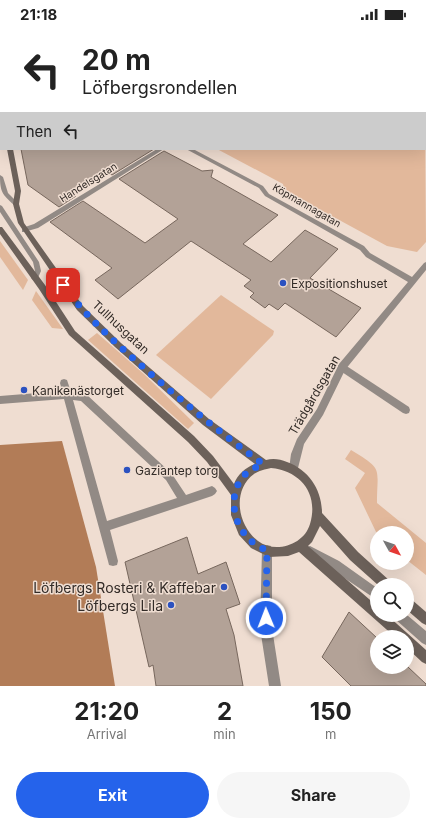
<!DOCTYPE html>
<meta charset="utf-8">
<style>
:root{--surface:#fff;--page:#f6f6f6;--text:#222;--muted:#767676;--accent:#2563eb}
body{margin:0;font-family:Inter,sans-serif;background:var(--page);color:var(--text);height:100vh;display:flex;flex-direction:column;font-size:15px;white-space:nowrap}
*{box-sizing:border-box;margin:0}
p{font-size:13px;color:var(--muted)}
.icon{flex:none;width:22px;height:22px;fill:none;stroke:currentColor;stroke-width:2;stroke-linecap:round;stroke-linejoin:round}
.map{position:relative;height:658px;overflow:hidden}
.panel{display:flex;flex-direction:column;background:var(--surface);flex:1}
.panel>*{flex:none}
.top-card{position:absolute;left:0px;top:0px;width:426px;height:122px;box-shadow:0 4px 16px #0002;background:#fff;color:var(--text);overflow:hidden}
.needle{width:26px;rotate:130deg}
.controls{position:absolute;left:370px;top:498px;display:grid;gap:8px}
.controls a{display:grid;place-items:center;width:44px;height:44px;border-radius:50%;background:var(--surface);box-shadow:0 4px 16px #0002;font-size:20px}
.pin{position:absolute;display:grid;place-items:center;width:34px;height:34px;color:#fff;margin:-17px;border-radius:8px;box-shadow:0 2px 6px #0006}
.me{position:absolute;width:44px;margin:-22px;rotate:359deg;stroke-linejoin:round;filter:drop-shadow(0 0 3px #0008)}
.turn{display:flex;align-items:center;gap:14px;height:84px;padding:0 16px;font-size:18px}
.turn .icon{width:52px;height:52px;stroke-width:2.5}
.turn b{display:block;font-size:28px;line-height:34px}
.then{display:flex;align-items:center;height:38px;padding:0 16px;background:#0003;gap:8px;font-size:15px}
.eta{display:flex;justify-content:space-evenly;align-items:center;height:68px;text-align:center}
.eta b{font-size:24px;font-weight:700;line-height:28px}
.cta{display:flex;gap:8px;margin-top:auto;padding:8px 16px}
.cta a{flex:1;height:46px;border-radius:24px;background:var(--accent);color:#fff;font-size:16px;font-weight:700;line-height:46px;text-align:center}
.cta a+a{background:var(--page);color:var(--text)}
.status{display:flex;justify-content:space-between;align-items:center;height:28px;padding:0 20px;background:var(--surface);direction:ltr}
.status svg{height:11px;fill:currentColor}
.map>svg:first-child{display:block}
</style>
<div class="status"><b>21:18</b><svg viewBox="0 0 49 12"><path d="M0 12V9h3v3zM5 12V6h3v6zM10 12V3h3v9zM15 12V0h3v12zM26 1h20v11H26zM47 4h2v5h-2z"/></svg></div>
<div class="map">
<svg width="426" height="658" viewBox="0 0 426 658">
<rect width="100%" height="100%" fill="#efddd1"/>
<g fill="#e2b89b">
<polygon points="42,0 206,0 209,1 40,1"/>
<polygon points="425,89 426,214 417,224 387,218 284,162 283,156 217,121 425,121"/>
<polygon points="0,213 28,252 23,262 0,229"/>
<polygon points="36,263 63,301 52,300 32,272"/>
<polygon points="221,267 274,303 273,307 211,371 156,327"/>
<polygon points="97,305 145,347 194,395 188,401 88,312"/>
<path d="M351,422C384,442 377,439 377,475L426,515V547L407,532V505L377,506L355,460L365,445L345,431Z"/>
</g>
<polygon fill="#b27c57" points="62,413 96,539 115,658 0,658 0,417"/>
<g fill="#b3a297" stroke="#77675d">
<polygon points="21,121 154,121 112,147 106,143 70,164 76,168 59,179 28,157"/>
<polygon points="164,123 202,143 213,142 211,149 278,187 243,216 271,234 305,202 338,221 310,250 361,280 336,309 285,275 278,282 269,276 265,280 250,269 254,265 244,258 251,252 191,213 118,271 95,252 112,240 50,194 83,173 145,215 178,191 119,151"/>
<polygon points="187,509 198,546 226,534 240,576 226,581 234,607 243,658 156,658 153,637 149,639 125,534"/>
<polygon points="349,584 377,610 377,639 408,639 426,656 426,658 351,658 322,629"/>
</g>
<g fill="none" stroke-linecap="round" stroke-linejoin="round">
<g fill="#928a85" fill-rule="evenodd">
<path d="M0,147L3,149L8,165L18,175V177H14C2,166 0,164 0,147Z"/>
<polygon points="0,177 2,178 39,234 41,243 37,252 33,252 31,250 35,243 33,234 0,184"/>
<polygon points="342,335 409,379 410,382 409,385 406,386 403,385 339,342 338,339 339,336"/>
<polygon points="310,518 339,533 377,560 377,572 331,541 306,527 305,523 306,519"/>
<polygon points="393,587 407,587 426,603 426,617 422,615 395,591"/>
</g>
<g fill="#928a85" fill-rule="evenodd">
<polygon points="319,0 325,0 326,1 320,1"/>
<rect x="425" y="39" width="1" height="2"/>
<rect x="0" y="59" width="1" height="2"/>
<polygon points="157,121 164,121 38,200 24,204 22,204 22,200 34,196"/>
<polygon points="186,121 193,121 263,158 269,166 364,218 370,225 412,249 424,235 426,234 426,242 345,342 323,387 304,416 297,444 294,446 291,444 289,441 291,426 297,411 317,381 339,336 408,254 366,229 360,222 265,168 259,160"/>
<path d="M64,351L67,352L71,364L86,366L172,446L186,467L212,458L215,460L217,463L215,466L212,468L110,502L118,533L117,537L113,538L109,537L108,533L64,371L0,376V368L62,363L60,355L61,352ZM73,372L81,373L166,452L177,470L107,493Z"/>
<polygon points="267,517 271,518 272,522 272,600 281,658 269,658 260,600 262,522 263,518"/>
</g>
<g fill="#6c615a" fill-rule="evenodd">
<polygon points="9,0 13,0 14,1 10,1"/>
<polygon points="0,81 1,82 1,89 0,88"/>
<path d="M7,121H13L21,163L19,176L24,195L83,278L121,315L209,391L266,432C273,430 280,431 287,434C309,442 322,462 322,485L358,524L390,553L391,557H378L350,532L320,498L312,514L308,518L377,578V587H387L426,622V636L422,634L407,620V609H395L299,524L288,528L269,529L251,520L239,507L231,487V467L207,434L188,414L69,307L39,261L0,206V199H2L45,257L75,303L194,408L213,428L234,456C237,447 246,439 255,436L203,397L115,319L77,282L18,195L13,176L15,163ZM271,440C301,443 319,466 310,496C304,517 275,526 258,513C237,497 232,462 254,446C258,443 266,441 271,440Z"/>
<polygon points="407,570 411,571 426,584 426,597 422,595 407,582"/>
</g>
</g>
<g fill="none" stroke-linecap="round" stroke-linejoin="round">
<path stroke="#2563eb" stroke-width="7" stroke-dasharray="0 12.6" d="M63,257C86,289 115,314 144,340C183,374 222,406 263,436C255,440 247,443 242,450C224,474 238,513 267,522L266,590"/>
</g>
<g fill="#2b51c0" stroke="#efddd1" stroke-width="1.5">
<circle cx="283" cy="255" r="4"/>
<circle cx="24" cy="362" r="4"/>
<circle cx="127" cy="442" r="4"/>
<circle cx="224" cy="559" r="4"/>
<circle cx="171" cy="577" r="4"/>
</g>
<g text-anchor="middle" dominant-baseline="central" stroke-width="3" stroke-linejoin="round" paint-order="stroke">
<g font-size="10" fill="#322b27" stroke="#efddd1">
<text transform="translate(88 154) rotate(-32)">Handelsgatan</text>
<text transform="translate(307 177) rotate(30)">Köpmannagatan</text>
</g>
<g font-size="12" fill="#322b27" stroke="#efddd1" text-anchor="start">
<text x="291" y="255">Expositionshuset</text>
<text x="32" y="362">Kanikenästorget</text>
<text x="135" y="442">Gaziantep torg</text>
</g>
<g font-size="12" fill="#322b27" stroke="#efddd1">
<text transform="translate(121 299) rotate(43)">Tullhusgatan</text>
<text transform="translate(314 367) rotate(-60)">Trädgårdsgatan</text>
</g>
<g font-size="14" fill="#322b27" stroke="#efddd1" text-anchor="end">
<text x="216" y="559">Löfbergs Rosteri &amp; Kaffebar</text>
<text x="163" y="577">Löfbergs Lila</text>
</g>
</g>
</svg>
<div class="controls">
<a><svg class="needle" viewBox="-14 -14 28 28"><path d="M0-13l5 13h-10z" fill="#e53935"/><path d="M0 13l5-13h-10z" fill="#767676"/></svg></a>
<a><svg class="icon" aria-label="search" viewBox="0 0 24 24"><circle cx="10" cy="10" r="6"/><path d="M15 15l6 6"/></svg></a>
<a><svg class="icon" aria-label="layers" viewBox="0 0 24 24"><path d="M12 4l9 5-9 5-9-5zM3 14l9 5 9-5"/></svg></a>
</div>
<div class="pin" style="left:63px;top:257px;background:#d93025"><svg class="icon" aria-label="arrive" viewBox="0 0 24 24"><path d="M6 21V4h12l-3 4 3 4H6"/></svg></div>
<svg class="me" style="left:266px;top:590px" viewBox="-20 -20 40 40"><circle r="17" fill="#2563eb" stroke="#fff" stroke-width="3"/><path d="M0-11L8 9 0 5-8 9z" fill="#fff"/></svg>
<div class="top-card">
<div class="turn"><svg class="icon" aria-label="left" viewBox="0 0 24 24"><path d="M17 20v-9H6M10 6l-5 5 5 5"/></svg><div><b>20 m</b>Löfbergsrondellen</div></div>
<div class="then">Then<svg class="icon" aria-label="left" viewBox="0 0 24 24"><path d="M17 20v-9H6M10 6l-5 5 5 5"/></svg></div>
</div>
</div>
<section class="panel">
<div class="eta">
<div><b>21:20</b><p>Arrival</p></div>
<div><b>2</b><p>min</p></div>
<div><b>150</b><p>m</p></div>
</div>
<div class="cta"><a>Exit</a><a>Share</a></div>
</section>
